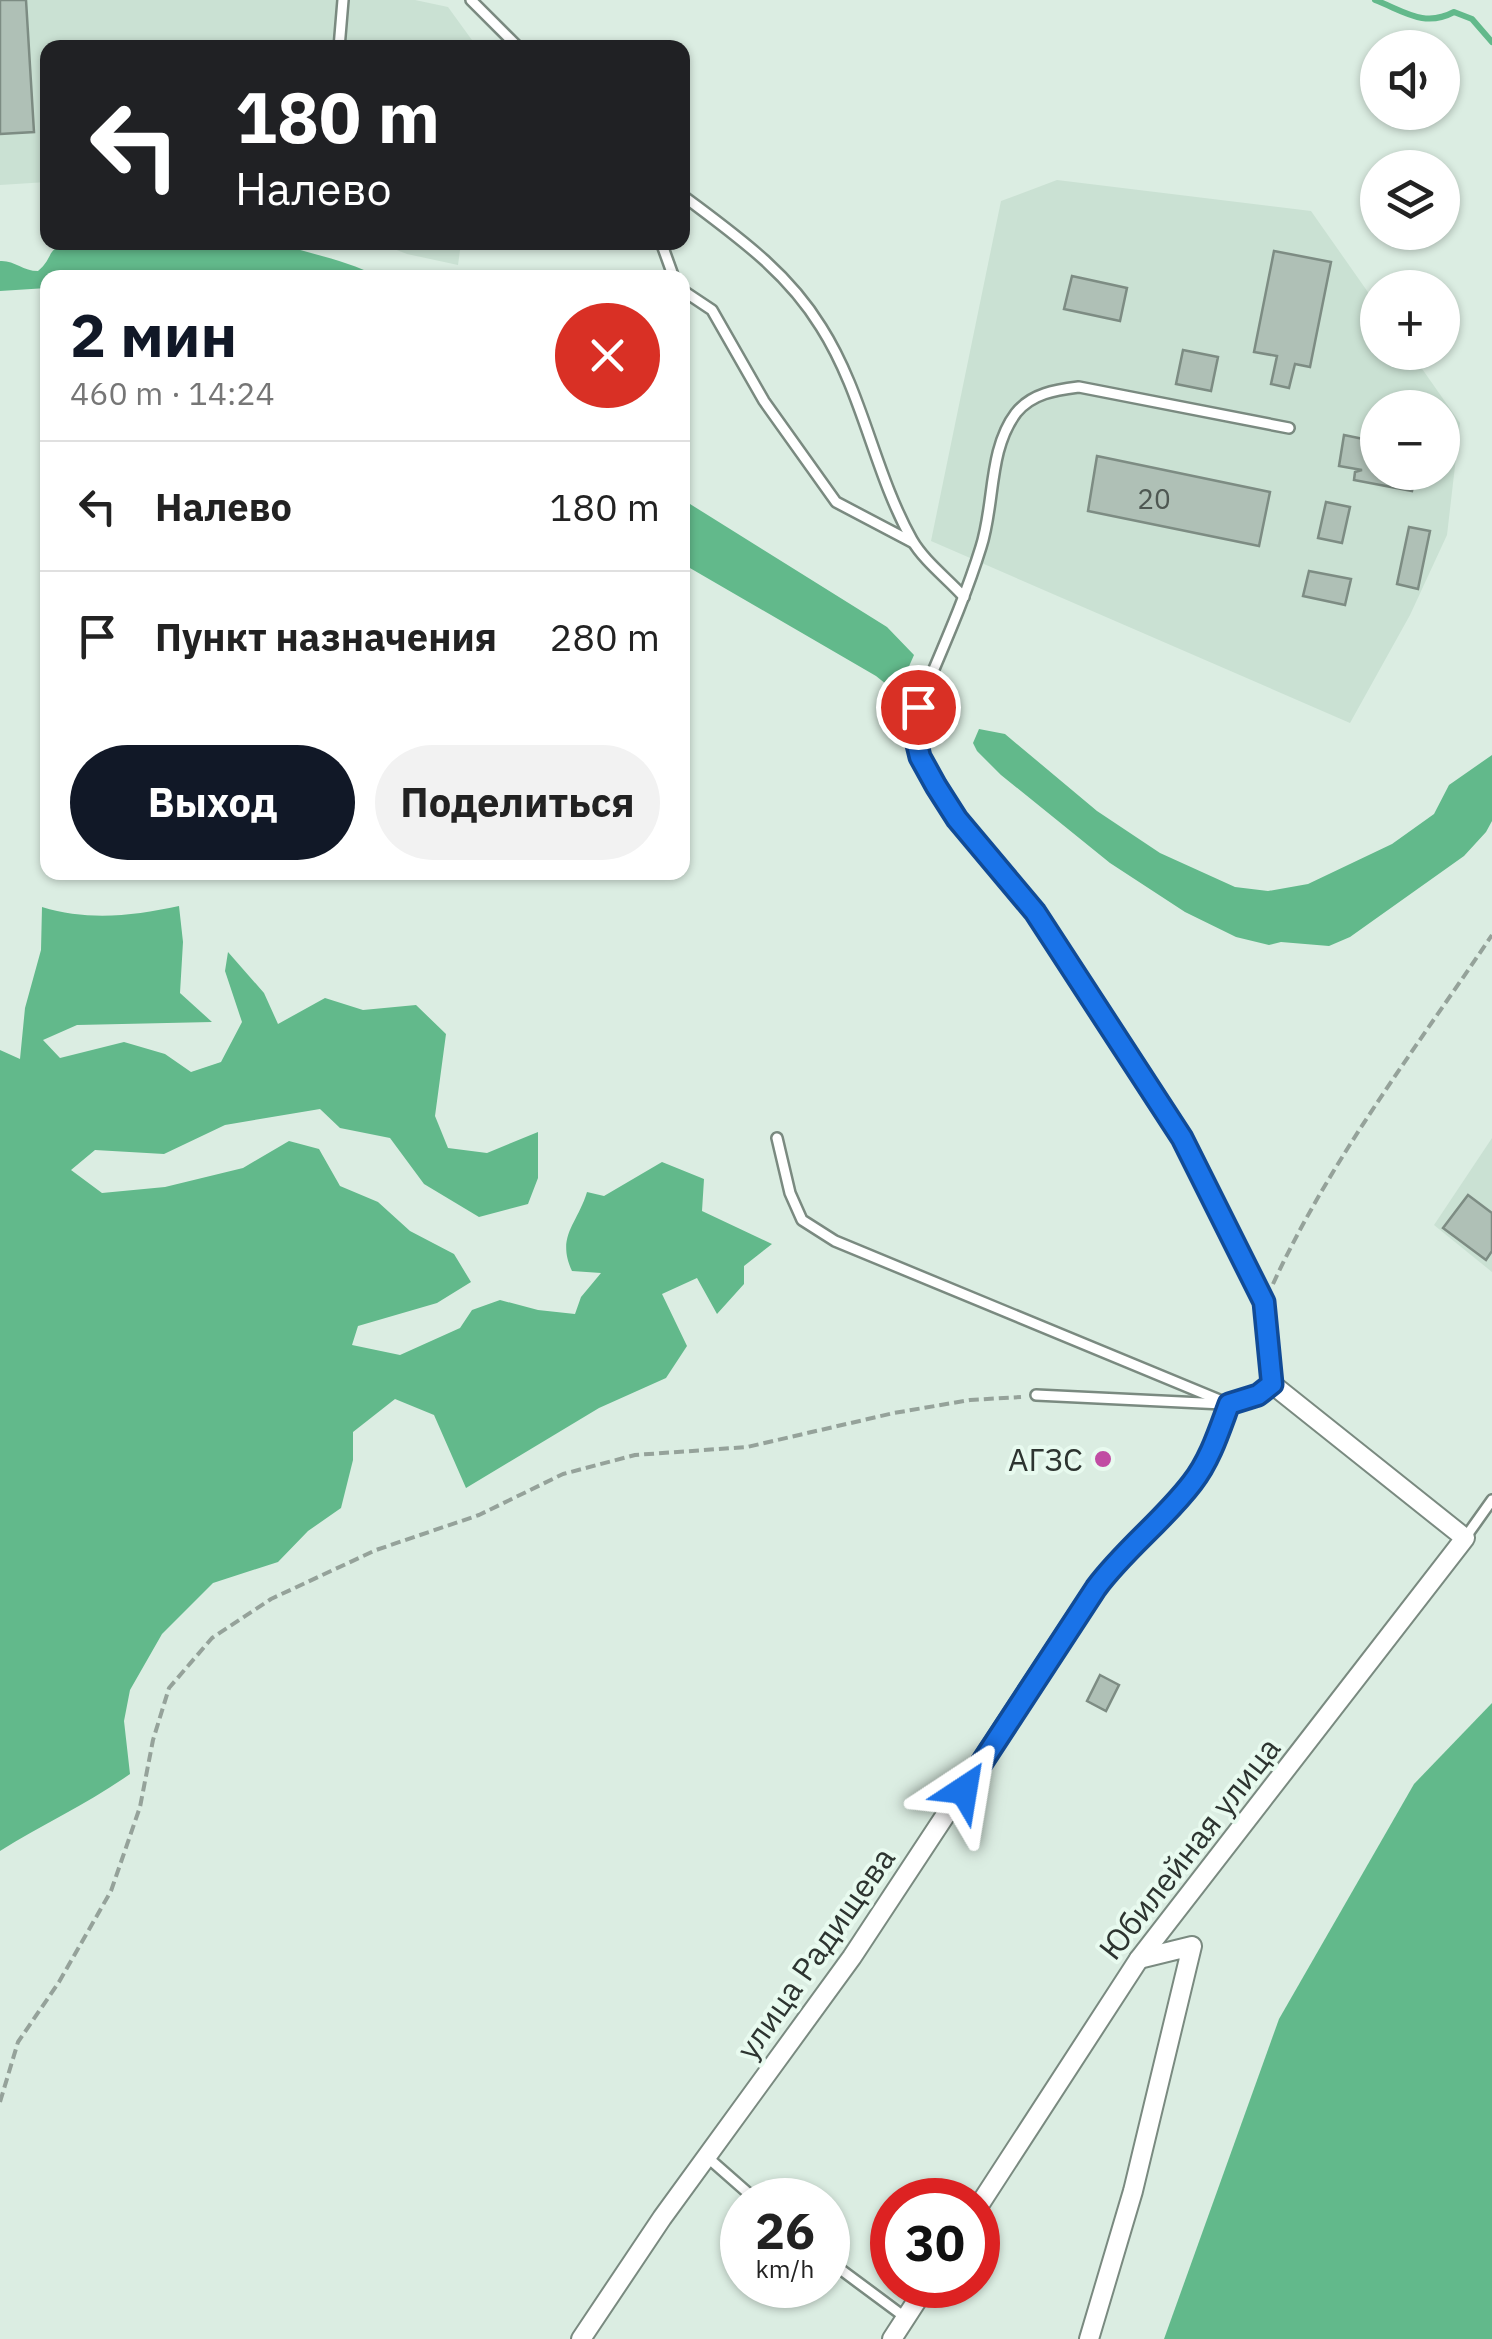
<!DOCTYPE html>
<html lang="ru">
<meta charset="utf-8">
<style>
:root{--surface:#fff;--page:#f2f2f2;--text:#222;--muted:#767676;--line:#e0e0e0;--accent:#111827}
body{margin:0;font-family:"IBM Plex Sans",sans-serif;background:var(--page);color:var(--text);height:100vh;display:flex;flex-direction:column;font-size:38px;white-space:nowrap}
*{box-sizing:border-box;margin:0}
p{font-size:32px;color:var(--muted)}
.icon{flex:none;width:55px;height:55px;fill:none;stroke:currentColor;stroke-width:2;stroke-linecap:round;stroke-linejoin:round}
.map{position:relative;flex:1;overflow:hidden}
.details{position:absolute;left:40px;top:270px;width:650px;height:610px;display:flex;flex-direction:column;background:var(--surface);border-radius:20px;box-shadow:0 2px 8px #0004}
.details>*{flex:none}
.guide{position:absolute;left:40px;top:40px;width:650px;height:210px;border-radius:20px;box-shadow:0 2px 8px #0004;background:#202124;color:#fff;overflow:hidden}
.fabs{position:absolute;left:1360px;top:30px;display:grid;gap:20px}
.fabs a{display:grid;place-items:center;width:100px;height:100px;border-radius:50%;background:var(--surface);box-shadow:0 2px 8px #0004;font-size:50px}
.speed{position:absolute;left:720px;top:2178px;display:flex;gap:20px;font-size:50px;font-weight:700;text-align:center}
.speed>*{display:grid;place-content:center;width:130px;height:130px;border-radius:50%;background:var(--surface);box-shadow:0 2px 8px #0004;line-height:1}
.speed small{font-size:25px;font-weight:400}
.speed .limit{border:15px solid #d22;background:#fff;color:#111}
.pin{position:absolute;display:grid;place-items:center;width:85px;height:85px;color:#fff;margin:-42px;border:5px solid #fff;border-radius:50%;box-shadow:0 2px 10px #0007}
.me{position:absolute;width:110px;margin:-55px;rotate:33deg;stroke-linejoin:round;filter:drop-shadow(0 0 8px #0008)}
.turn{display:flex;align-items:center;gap:35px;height:210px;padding:0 30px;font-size:45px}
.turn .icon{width:130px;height:130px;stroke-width:2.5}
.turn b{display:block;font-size:70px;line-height:85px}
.round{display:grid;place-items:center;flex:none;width:105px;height:105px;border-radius:52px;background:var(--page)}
.overview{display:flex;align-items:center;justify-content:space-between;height:170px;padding:0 30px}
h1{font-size:60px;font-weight:800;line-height:75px;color:var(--accent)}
.action{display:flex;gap:20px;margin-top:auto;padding:20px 30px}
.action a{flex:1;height:115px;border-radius:60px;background:var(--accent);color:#fff;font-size:40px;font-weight:800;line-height:115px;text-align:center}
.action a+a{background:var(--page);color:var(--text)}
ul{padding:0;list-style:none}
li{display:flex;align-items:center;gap:30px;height:130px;padding:0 30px;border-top:2px solid var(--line)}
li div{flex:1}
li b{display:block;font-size:38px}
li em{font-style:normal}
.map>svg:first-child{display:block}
</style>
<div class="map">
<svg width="1492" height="2339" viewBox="0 0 1492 2339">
<rect width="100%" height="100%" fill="#dbede2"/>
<g fill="#cae1d3" fill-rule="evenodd">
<polygon points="0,0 415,0 448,7 477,47 48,48 47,182 0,185"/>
<path d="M1057,180L1311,211L1377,305L1378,352L1411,353L1460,423L1447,535L1410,615L1350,723L931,541L1001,201ZM1378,408H1442V472H1378Z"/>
<polygon points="379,243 461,243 458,265 407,254"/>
<polygon points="1492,1138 1492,1272 1434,1225"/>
</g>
<g fill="#62b98b">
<path d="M75,243H279C312,255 347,260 379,277L48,278L47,288L0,291V261C14,260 23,271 38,271C56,256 44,246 75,243Z"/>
<polygon points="682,499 887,627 914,655 899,689 886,684 876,676 683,564"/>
<polygon points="979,729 1005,734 1097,811 1160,853 1235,887 1268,891 1308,884 1392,844 1434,814 1449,785 1492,755 1492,821 1486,832 1464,856 1350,937 1329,946 1281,942 1269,945 1236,937 1185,912 1110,863 1001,775 977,751 973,743"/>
<path d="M179,906L183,942L180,993L212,1022L77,1025L43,1040L60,1058L124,1042L165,1054L191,1072L221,1062L242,1022L225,971L228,952L264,993L278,1024L325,998L363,1010L416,1005L446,1034L435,1116L448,1148L487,1153L538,1132V1178L528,1204L479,1217L424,1184L390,1138L340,1128L320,1109L225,1125L164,1154L95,1150L71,1170L102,1193L165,1187L243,1168L289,1141L319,1149L340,1186L378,1202L410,1231L454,1254L471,1282L437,1303L358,1326L352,1345L400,1355L460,1328L472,1310L500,1300L538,1310L575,1314L581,1297L601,1273L572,1271C556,1236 577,1225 587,1192L604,1196L662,1162L704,1179L702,1211L772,1244L744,1266V1284L717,1314L697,1278L662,1294L687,1346L666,1378L599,1408L466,1488L434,1415L395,1399L353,1432V1460L341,1508L308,1531L278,1562L213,1583L162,1634L130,1690L124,1721L130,1774C89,1803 43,1824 0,1851V1050L20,1059L25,1008L41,950L42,907C88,921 133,916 179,906Z"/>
<polygon points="1492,1703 1492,2339 1164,2339 1279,2019 1414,1784"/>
</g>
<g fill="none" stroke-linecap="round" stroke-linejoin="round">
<path stroke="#62b98b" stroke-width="6" d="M1375,0C1404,11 1424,28 1454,12L1472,19L1492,42"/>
</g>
<g fill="#afc0b6" stroke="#7d8c83" stroke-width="2.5">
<polygon points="0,0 26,0 34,132 0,134"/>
<polygon points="1274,251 1331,262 1310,367 1295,364 1289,388 1271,384 1277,356 1254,352"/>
<polygon points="1072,276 1127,288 1120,321 1064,309"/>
<polygon points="1183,350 1218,357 1211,391 1176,384"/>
<polygon points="1344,435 1378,442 1378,472 1416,472 1412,491 1354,480 1355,472 1362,470 1339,466"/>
<polygon points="1097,456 1270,492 1259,546 1088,511"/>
<polygon points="1326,502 1350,507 1342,543 1318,538"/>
<polygon points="1409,527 1430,531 1418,589 1397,584"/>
<polygon points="1309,571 1351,579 1345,605 1303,596"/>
<polygon points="1468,1195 1492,1213 1492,1251 1486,1260 1443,1228"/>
<polygon points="1100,1675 1119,1685 1106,1711 1087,1701"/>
</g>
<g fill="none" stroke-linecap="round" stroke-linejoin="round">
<defs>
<g id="service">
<polyline points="471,0 519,48"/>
<polyline points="339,48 343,0"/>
<path d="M682,195C735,235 786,270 821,327C863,393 874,472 912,540C924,561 948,579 964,597"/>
<polyline points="661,242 674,278"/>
<polyline points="682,290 712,310 764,401 836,502 912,542"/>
<polyline points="777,1138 790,1193 802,1220 835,1241 1229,1404"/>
<path d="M1272,1384L1265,1302L1182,1137L1035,913L957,819L936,786L920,757L914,732L918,707C940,654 964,602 981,547C995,504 988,450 1016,413C1032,393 1056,390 1079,387L1289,428"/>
<polyline points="1036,1395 1223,1404"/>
<polyline points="1465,1538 1492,1500"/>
<polyline points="706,2156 756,2200"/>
<polyline points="828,2260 906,2318"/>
</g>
<g id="minor">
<path d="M581,2339L662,2218L852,1957L1095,1588C1124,1550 1163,1521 1192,1483C1210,1460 1219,1431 1229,1404L1259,1395L1272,1384L1465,1538L1139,1959L978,2207"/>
<polyline points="892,2339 927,2285"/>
<polyline points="1089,2339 1133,2191 1192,1946 1139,1959"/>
</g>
</defs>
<use href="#service" stroke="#7a8a80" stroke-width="14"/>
<use href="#minor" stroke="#7a8a80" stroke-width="22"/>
<g stroke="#95a29a" stroke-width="4" stroke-dasharray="10 5" stroke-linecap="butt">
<path d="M1273,1284C1330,1160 1416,1048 1492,935"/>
<polyline points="0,2102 18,2042 59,1982 111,1891 140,1807 153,1740 169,1688 212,1638 271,1599 376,1550 479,1515 563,1474 635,1455 747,1447 894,1413 970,1400 1021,1397"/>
</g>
<use href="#service" stroke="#fff" stroke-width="9"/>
<use href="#minor" stroke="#fff" stroke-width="18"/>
</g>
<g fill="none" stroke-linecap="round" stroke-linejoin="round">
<defs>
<path id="route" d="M918,707L914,732L920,757L936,786L957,819L1035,912L1182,1138L1264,1302L1272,1384L1258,1395L1229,1404C1219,1431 1210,1460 1192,1483C1163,1521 1124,1550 1096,1588L964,1790"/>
</defs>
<use href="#route" stroke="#114b97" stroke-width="25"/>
<use href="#route" stroke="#1a73e8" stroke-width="18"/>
</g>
<circle fill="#c14ca3" stroke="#e8faef" stroke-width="4" cx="1103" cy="1459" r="10"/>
<g text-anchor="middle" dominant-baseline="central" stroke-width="8" stroke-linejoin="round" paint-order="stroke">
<g font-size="28" fill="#4e5752">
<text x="1154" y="498">20</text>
</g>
<g font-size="32" fill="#2d3430" stroke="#e8faef" text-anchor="end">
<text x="1083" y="1459">АГЗС</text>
</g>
<g font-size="32" fill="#2d3430" stroke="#e8faef">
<text transform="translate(1189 1848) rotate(-52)">Юбилейная улица</text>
<text transform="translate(815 1953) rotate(-55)">улица Радищева</text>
</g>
</g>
</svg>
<div class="fabs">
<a><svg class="icon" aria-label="sound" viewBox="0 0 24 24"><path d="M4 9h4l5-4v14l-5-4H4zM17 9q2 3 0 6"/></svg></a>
<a><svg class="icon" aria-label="layers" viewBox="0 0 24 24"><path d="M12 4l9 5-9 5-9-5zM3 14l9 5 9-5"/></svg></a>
<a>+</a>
<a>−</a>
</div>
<div class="speed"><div>26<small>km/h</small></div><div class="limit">30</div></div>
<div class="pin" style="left:918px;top:707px;background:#d93025"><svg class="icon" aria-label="arrive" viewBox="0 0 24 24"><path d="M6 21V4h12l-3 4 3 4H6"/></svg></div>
<svg class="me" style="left:964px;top:1790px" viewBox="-20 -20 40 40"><path d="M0-17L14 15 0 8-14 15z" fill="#1a73e8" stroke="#fff" stroke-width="4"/></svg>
<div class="guide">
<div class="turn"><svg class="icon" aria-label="left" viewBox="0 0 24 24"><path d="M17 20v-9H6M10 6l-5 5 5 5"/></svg><div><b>180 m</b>Налево</div></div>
</div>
<section class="details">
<div class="overview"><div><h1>2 мин</h1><p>460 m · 14:24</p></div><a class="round" style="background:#d93025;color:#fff"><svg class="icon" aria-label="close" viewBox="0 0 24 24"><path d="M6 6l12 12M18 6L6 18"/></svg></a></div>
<ul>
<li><svg class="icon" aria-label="left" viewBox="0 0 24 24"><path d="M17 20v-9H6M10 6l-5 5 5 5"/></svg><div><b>Налево</b></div><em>180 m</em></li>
<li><svg class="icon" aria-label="arrive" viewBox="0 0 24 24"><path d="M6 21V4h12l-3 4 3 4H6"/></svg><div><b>Пункт назначения</b></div><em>280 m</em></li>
</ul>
<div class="action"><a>Выход</a><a>Поделиться</a></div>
</section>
</div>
